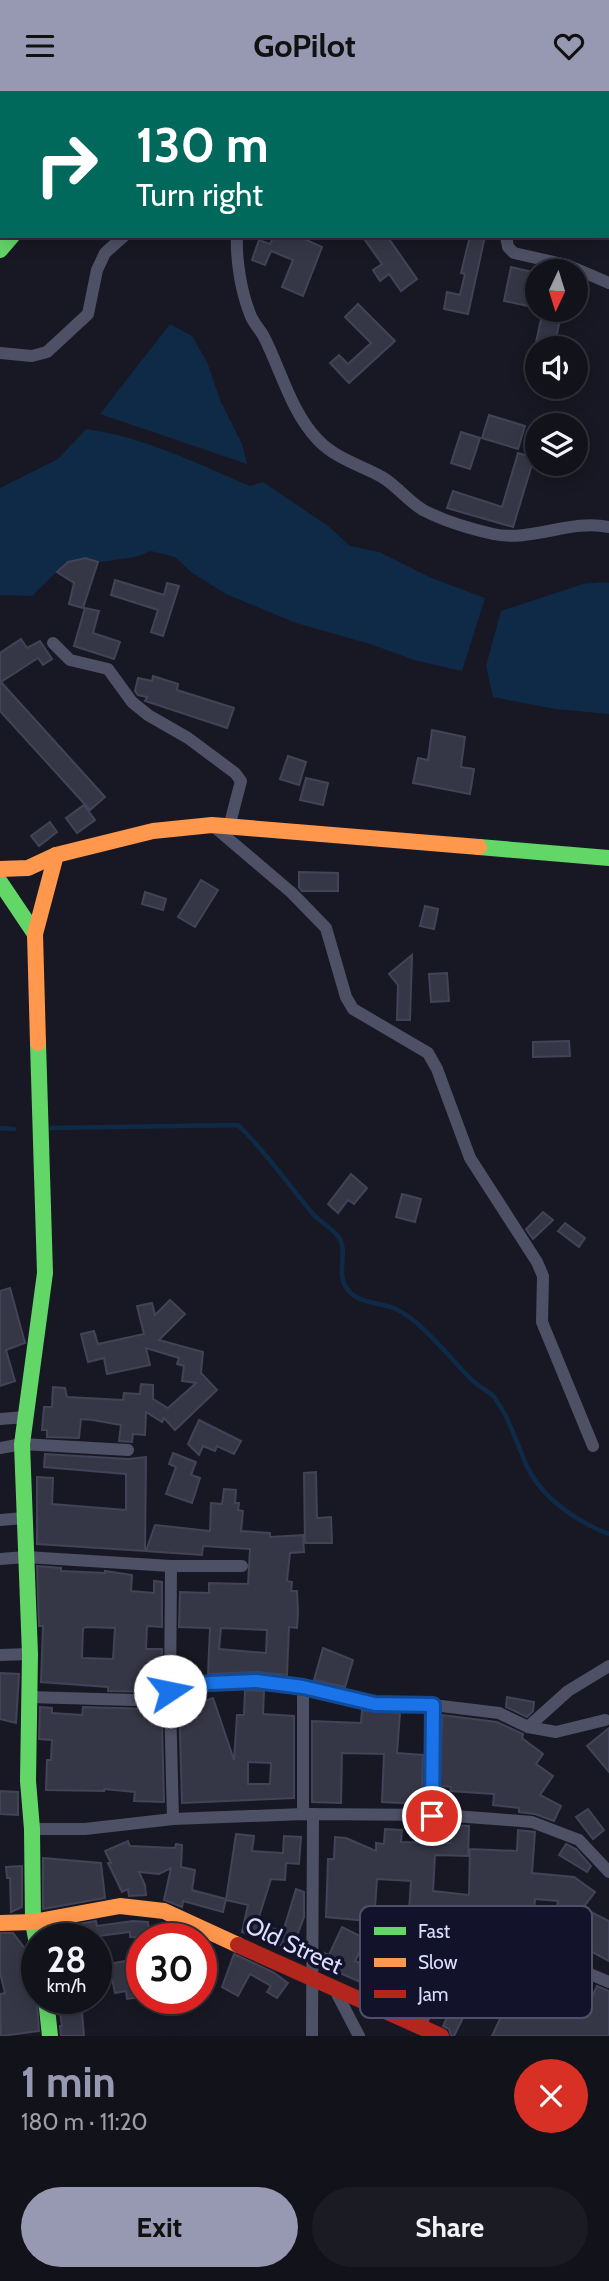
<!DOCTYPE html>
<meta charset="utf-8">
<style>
:root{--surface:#12121b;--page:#1b1b24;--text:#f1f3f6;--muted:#9c9ea3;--line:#31323a;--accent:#9799b2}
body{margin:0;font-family:Cabin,sans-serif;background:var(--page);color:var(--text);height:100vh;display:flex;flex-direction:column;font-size:26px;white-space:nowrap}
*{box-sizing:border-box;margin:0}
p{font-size:23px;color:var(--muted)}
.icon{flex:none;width:38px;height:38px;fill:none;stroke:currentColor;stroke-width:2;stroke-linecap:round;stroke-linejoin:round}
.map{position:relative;height:1945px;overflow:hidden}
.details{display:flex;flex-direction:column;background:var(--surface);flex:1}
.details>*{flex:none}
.banner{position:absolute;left:0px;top:0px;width:609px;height:147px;box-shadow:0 4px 18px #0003,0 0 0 2px var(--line);background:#00695c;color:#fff;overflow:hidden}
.needle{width:46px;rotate:184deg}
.buttons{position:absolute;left:525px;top:168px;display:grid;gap:14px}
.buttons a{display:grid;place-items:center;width:63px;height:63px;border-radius:50%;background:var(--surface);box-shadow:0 4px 18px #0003,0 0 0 2px var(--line);font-size:35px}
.speed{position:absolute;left:21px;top:1832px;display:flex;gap:14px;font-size:35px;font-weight:700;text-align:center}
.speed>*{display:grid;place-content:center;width:91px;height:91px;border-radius:50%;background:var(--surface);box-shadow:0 4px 18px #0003,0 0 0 2px var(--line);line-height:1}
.speed small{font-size:18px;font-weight:400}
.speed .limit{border:10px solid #d22;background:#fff;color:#111}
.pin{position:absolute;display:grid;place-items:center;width:60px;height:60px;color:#fff;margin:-30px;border:4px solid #fff;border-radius:50%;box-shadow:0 2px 7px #0007}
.me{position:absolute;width:77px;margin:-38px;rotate:79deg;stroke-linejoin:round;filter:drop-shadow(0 0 5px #0008)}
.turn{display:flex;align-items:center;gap:24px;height:147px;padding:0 21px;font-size:32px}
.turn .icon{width:91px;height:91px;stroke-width:2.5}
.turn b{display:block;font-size:49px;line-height:60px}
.round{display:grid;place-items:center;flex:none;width:74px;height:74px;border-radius:37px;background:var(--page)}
.headline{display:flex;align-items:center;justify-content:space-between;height:119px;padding:0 21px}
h1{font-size:42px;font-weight:700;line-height:52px;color:var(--accent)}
.button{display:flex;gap:14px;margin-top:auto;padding:14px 21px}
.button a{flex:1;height:80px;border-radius:42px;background:var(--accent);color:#111;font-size:28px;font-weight:700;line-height:80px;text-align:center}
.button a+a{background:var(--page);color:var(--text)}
header{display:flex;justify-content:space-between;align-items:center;height:91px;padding:0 21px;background:var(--accent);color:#111;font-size:32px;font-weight:700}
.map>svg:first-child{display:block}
</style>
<header><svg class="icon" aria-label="menu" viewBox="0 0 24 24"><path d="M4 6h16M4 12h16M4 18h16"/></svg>GoPilot<svg class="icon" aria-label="heart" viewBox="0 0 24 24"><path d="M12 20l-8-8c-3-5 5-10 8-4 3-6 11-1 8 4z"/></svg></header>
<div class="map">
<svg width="609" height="1945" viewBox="0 0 609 1945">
<rect width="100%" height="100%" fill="#181824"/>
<g fill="#0e2a46">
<polygon points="170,233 192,245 207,271 220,309 242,353 247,373 100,323"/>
<path d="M86,338C144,346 196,372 250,395L263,391L328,435L350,455L379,461L429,486L485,507L462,580L414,569L370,553L296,532L226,503L191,481L175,466L151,460L135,466L100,471L85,466L68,470L32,505L0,504V397L58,368Z"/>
<polygon points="604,491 609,492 609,623 555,618 493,606 486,575 501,520 583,493"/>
</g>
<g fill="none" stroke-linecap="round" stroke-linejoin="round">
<g stroke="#0e2a46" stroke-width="4.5">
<polyline points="0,1037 14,1038"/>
<path d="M51,1037L238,1034C267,1062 287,1092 313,1123C321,1132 333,1137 340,1148C348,1164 335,1183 348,1199C359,1213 380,1211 396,1218C421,1229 453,1271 473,1290C479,1296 489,1300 494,1306C509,1326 516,1350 526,1373C540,1406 577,1431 609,1443"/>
</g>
</g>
<g fill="#363746" stroke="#434358" stroke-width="2" fill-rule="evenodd">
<polygon points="274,145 298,145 322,156 303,205 282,196 293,169 271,160 265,174 252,169 259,149 270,153"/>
<polygon points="362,145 387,145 417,188 401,200 389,183 380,190 373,179 382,173"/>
<polygon points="470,145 485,145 468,223 444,218 447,201 460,204 465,183 461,182"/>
<polygon points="511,176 537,182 537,217 504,210"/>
<polygon points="358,213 395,250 349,292 330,272 339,264 348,273 371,252 345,226"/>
<polygon points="543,219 562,219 554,257 535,256"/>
<polygon points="489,324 525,335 518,358 482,347"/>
<polygon points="461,341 480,347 470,378 451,372"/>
<polygon points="518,362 534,367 513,436 447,417 453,400 502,416"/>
<polygon points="85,467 98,471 83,517 69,513 74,492 57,481 68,471"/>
<polygon points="115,489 164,504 167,492 179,495 163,545 151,541 158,519 111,504"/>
<polygon points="85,517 99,520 93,542 120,551 114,568 74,555"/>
<polygon points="21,548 27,557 40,550 52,568 43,574 38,567 1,591 105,706 90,719 0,620 0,562"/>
<polygon points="153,585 178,593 177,599 234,617 227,637 145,610 147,606 138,604 135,600 138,587 152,590"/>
<polygon points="432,639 465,646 461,676 474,678 470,703 413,692 418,667 428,669"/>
<polygon points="288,665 306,671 299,694 280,688"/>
<polygon points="306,687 328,692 323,714 300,709"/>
<polygon points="84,714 95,729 77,742 66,727"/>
<polygon points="50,731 57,741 39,755 31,745"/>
<polygon points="299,781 338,782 338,800 302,800 299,796"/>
<polygon points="201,789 218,799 195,836 178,826"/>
<polygon points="145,801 166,808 163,819 142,813"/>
<polygon points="425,815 438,818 434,838 420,835"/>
<polygon points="412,864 410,929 397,929 398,894 389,883"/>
<polygon points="447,882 449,910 431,911 429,883"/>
<polygon points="569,950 570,965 533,966 533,951"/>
<polygon points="351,1083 367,1097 354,1113 348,1109 338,1122 328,1113"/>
<polygon points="402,1103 421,1108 415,1131 396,1126"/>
<polygon points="543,1121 553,1129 533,1148 526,1138"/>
<polygon points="565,1132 585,1147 579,1156 558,1140"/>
<polygon points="10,1197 25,1252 6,1259 15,1290 0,1295 0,1200"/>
<polygon points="170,1209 185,1223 159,1249 203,1261 201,1282 217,1299 175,1339 164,1327 162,1331 146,1321 145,1344 133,1343 132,1351 119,1350 121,1334 93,1329 81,1328 79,1347 47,1346 47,1339 42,1339 44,1316 52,1316 53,1296 65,1297 67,1306 123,1309 124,1302 140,1303 141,1293 153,1294 153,1308 168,1317 196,1292 182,1290 184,1275 177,1273 179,1267 146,1257 150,1274 107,1283 104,1267 88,1271 81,1243 94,1240 98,1253 144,1243 137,1215 152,1212 155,1224"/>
<polygon points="199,1329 241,1350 234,1363 217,1355 215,1360 203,1355 199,1364 188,1353"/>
<polygon points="173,1362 196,1371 191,1384 200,1387 192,1412 166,1403 176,1376 169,1373"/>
<polygon points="45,1363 128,1368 146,1366 145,1460 37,1453 37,1386 53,1387 52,1413 126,1419 126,1383 44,1376"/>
<polygon points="316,1381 317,1427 331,1426 332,1452 305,1452 304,1382"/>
<path d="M224,1398L236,1399L235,1412H239L238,1419L243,1420L241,1440L270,1442V1446L303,1444L304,1461L290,1462L287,1490L292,1491L291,1500H297L298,1521L297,1537L289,1536L287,1584L256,1581L208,1583L210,1537L179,1536L180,1501L209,1502V1492L248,1493L250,1458L203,1455L202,1464L146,1460L155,1434L210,1440L211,1412L222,1413ZM221,1537L267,1539L266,1562L219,1558Z"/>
<path d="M37,1475L61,1477V1480L105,1482V1480L132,1484L131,1500L154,1502V1490L162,1491V1536L147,1535L146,1558H162L161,1601L108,1600V1596L41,1591L43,1535H39ZM87,1536L115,1537L113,1568L82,1567L83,1537Z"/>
<polygon points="323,1557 353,1569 345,1596 314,1589"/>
<polygon points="0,1582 19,1583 16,1632 0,1628"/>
<path d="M245,1599L264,1600L263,1623L294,1625V1707L182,1712L179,1607L187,1605L189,1615L213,1607L234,1669L237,1624H244ZM248,1671L271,1672L270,1693H248Z"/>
<polygon points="507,1606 534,1611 533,1620 527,1626 506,1616"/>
<polygon points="40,1616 52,1617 52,1622 82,1624 83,1616 152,1618 152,1633 162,1633 164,1711 134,1710 135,1701 104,1698 104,1700 46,1699 47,1669 51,1669 52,1649 39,1648"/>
<polygon points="362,1619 400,1622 397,1662 423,1664 422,1713 382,1711 384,1663 342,1662 341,1712 312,1711 312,1630 361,1632"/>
<polygon points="442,1624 497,1631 523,1643 522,1647 543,1663 536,1673 553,1685 540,1704 561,1715 554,1730 535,1723 519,1721 519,1717 493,1714 494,1703 450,1700 451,1696 440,1695"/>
<polygon points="609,1637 609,1681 587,1655"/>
<polygon points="0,1700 18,1701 18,1724 0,1723"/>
<polygon points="588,1718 604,1739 593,1748 576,1726"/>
<path d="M452,1734L469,1735L468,1765L435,1764L433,1800L469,1804L470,1758L517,1760L518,1739L535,1741L532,1782L574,1786L595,1801L583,1817L609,1830V1870L574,1851L553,1849L558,1810L535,1808L533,1839L518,1838L519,1830L505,1828V1824L480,1822L478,1838L442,1834L440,1858H444L421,1911L386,1895L383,1901L324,1875V1862L329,1864L342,1836L366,1848L355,1870L393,1885L412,1834L326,1826L328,1768H334L335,1746L346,1747L376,1760V1752L384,1753L385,1738L402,1739L401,1751L451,1752ZM377,1788L411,1790L409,1820L375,1817Z"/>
<polygon points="236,1743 254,1745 252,1760 283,1762 284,1745 301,1746 299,1773 286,1772 285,1789 271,1788 257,1832 283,1841 296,1798 304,1801 304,1826 292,1858 242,1841 248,1814 226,1809"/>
<polygon points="128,1750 130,1755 175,1757 176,1753 182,1754 181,1776 195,1779 192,1799 226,1808 223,1821 183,1810 182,1816 164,1809 171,1777 159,1783 139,1781 145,1794 146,1804 129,1805 128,1798 122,1801 108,1772 111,1772 105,1760"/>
<polygon points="566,1753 576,1758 591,1775 587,1781 559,1764"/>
<polygon points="43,1767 101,1772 105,1807 43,1818"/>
<polygon points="22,1775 22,1816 11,1821 10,1787 7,1787 6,1776"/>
<polygon points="96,1830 97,1835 133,1830 148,1831 150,1847 130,1846 130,1841 75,1848 49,1848 46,1839"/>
<polygon points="0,1842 13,1842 26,1859 36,1898 39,1940 1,1945 0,1903 5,1902 0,1882"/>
<polygon points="462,1860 483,1863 482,1873 523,1875 523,1882 530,1883 527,1920 545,1921 549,1890 590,1910 597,1895 609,1900 609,1945 492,1945 513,1900 513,1886 484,1884 454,1945 451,1945 449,1938 443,1935 459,1902 447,1896"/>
<polygon points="234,1863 273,1881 288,1892 277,1907 267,1901 271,1895 250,1883 238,1905 222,1896"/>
<polygon points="125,1870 129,1897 141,1895 142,1906 127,1908 126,1900 115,1902 109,1873"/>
<polygon points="58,1908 81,1908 84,1945 61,1945 60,1935 62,1935"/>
</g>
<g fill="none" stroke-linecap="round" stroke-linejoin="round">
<g stroke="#4e5065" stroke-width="12">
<polyline points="535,2 535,0"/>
<path d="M237,145C236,170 241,200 250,223C253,232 260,238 264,246C281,279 291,321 318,349C335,367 360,374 382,386C397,395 408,410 423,419C444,430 471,438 493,443C532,451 570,428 609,436"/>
<polyline points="506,145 508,156 514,162 567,174 609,192"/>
<polyline points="0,262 32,265 47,261 88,223 97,179 105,162 124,145"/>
<polyline points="53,552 70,569 108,578 132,611 148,624 188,647 235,682 241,690 229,736"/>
<polyline points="212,734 292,802 326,837 346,906 353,918 428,962 437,978 470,1067 537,1171 543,1185 542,1231 593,1355"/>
<polyline points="0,1328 26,1326"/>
<polyline points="0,1357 22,1353 128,1359"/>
<polyline points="0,1429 24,1427"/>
<polyline points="0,1468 26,1466 171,1475 242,1475"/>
<polyline points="171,1475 170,1610 173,1728"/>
<polyline points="0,1564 30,1563"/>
<polyline points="170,1600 209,1592 256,1590 303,1596 375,1613 433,1614 499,1622 528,1636 556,1641 605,1629"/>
<polyline points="28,1606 170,1610"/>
<polyline points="528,1636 568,1600 609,1575"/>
<polyline points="303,1723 303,1596"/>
<polyline points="431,1725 433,1614"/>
<polyline points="32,1738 85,1738 173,1728 303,1723 440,1724 495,1728 532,1731 579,1749 609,1781"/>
<polyline points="335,1899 359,1945"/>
<path d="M420,1936L457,1850C516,1855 556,1868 609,1891"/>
<polyline points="312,1945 313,1723"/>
</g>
<g stroke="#63d668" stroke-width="16">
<polyline points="385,0 393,2"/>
<polyline points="480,0 487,2"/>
<polyline points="607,30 609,30"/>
<polyline points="0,159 12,145"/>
<polyline points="479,756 609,767"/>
<polyline points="0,791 35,843"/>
<polyline points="37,1853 33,1831 32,1738 28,1690 30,1563 22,1353 45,1182 38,952"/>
<polyline points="46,1908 50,1945"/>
</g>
<g stroke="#ff974d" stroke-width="16">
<polyline points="607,51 609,52"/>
<polyline points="0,778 28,777 56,764 153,740 212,734 479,756"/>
<polyline points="38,952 35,843 56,764"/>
<polyline points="0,1832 33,1831 120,1815 164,1820 238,1854"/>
</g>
<g stroke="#b3261e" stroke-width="16">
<polyline points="162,2 164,0"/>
<polyline points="238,1854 441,1945"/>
</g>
</g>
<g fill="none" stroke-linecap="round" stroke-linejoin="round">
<defs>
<polyline id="route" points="170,1600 209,1592 256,1590 303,1596 375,1613 433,1614 432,1725"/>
</defs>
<use href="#route" stroke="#114b97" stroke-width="18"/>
<use href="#route" stroke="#1a73e8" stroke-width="12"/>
</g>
<g text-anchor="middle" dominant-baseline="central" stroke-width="7" stroke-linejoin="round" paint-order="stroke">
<g font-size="24" fill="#dcdefe" stroke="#12122a">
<text transform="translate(294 1854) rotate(25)">Old Street</text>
</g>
</g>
<rect x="360" y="1815" width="232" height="112" rx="10" fill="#12122a" stroke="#4f4f6a" stroke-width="2"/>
<rect x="374" y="1836" width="32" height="8" fill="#63d668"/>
<rect x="374" y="1867" width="32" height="9" fill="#ff974d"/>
<rect x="374" y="1899" width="32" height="8" fill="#b3261e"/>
<g font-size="19" fill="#dcdefe">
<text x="418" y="1847">Fast</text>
<text x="418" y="1878">Slow</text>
<text x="418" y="1910">Jam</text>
</g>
</svg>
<div class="buttons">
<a><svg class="needle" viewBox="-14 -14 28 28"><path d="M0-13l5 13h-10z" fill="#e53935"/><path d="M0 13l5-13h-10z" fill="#9c9ea3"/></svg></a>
<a><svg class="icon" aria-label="sound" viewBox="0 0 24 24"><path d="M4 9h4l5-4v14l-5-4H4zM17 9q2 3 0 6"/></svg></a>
<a><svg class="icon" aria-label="layers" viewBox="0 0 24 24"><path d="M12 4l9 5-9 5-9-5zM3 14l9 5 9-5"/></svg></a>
</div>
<div class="speed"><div>28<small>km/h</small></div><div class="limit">30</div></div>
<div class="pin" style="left:432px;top:1725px;background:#d93025"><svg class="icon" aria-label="arrive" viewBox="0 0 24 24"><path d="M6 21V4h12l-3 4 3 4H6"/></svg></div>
<svg class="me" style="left:170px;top:1600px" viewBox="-20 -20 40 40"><circle r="19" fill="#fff"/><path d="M0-13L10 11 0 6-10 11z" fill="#1a73e8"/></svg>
<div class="banner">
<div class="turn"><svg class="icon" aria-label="right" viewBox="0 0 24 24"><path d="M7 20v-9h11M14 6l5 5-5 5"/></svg><div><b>130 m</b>Turn right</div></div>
</div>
</div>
<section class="details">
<div class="headline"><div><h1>1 min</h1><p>180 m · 11:20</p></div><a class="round" style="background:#d93025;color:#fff"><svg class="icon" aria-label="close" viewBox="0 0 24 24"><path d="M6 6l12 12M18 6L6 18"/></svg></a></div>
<div class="button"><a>Exit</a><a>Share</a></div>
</section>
